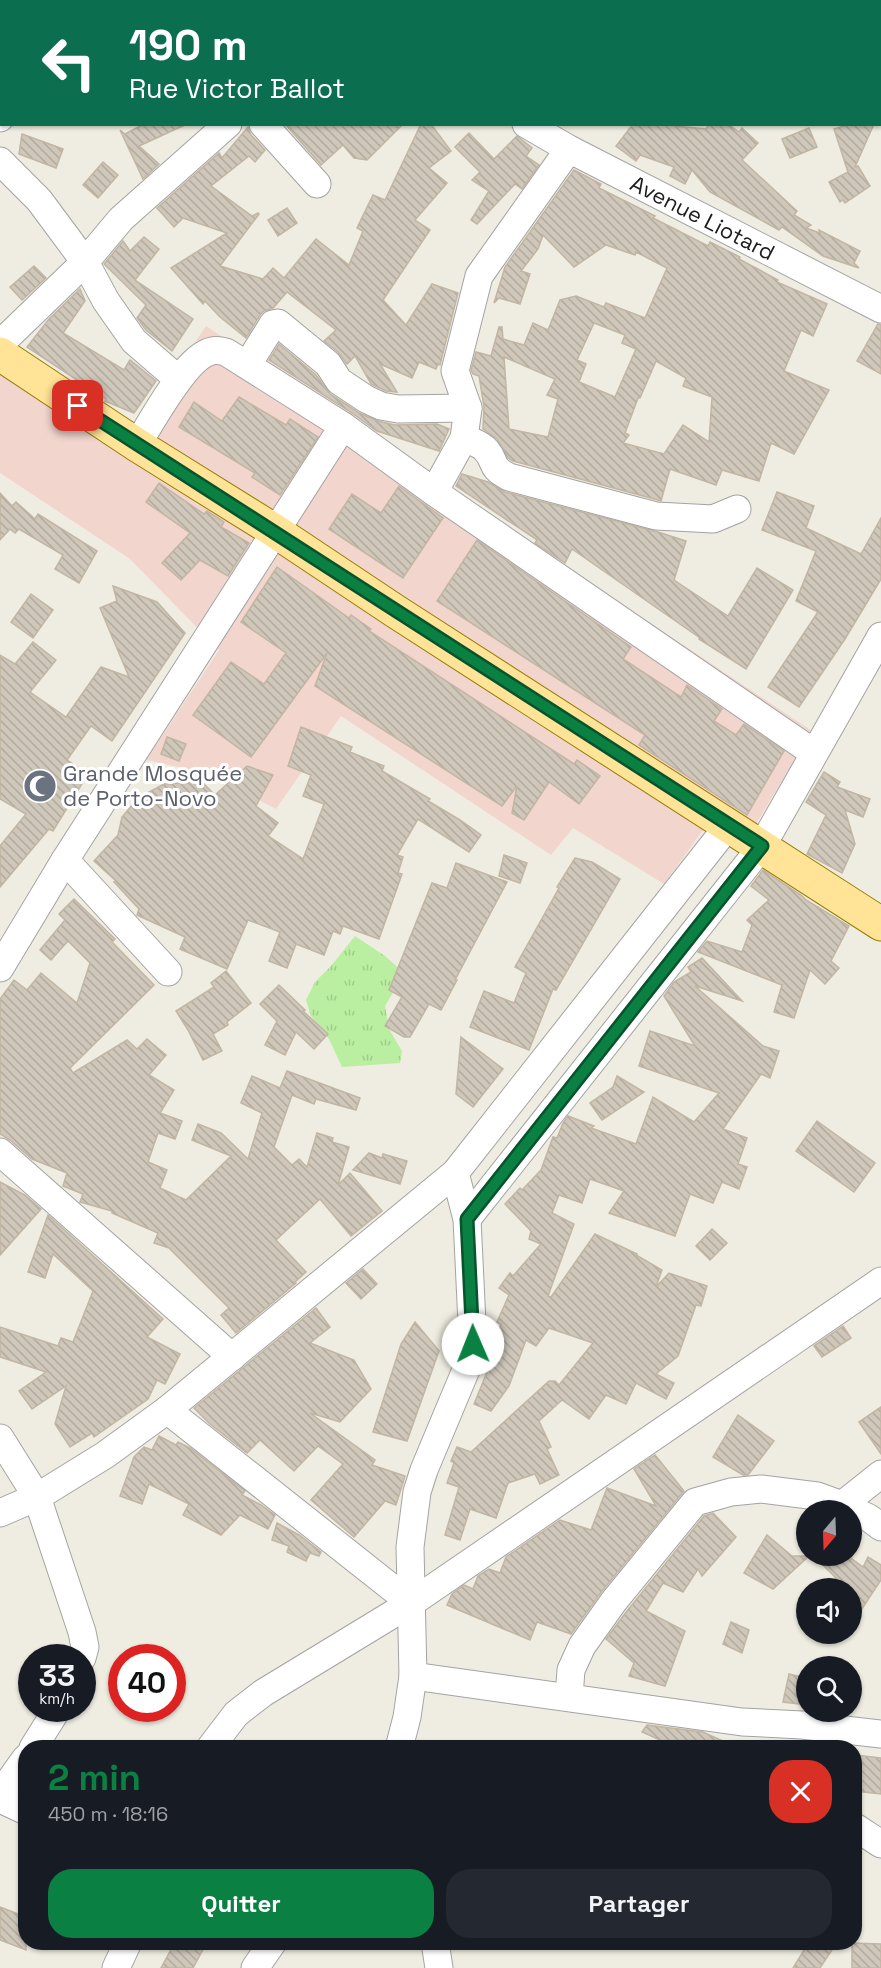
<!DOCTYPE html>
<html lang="fr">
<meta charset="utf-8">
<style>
:root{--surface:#171b24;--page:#242831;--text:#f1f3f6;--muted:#9ea1a6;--accent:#0b8043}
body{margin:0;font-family:"Space Grotesk",sans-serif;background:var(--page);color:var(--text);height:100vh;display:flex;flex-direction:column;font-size:22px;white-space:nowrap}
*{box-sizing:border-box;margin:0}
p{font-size:20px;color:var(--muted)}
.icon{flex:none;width:33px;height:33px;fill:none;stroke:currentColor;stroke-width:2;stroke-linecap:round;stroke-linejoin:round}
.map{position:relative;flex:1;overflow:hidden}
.drawer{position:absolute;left:18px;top:1740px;width:844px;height:210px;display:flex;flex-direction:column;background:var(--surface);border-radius:24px;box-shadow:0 2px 4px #0004}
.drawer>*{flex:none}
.guide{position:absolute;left:0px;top:0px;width:882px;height:126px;box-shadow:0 2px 4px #0004;background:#0b6e4f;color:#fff;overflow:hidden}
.needle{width:39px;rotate:199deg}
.buttons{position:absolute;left:796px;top:1500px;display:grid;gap:12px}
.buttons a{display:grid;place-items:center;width:66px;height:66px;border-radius:50%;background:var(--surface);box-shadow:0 2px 4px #0004;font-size:30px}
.speed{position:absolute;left:18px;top:1644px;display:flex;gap:12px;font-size:30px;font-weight:700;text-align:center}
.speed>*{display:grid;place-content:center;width:78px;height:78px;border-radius:50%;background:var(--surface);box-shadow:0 2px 4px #0004;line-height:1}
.speed small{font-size:15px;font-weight:400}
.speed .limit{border:9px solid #d22;background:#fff;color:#111}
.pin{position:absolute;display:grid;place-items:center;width:51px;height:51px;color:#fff;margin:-26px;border-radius:12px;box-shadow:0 3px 9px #0006}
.me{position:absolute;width:66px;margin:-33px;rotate:359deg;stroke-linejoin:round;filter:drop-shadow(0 0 4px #0008)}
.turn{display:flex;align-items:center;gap:21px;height:126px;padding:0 30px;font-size:27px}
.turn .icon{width:78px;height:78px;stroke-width:2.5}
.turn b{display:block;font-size:42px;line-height:51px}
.round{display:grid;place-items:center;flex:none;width:63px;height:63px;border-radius:24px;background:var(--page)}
.overview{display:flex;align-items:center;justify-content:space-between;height:102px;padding:0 30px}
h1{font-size:36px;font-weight:600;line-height:45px;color:var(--accent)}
.button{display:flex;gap:12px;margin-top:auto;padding:12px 30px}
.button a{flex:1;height:69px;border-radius:24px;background:var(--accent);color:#fff;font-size:24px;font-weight:600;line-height:69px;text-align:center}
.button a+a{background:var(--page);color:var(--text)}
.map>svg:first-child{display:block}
</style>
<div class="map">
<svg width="881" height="1968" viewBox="0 0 881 1968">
<defs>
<pattern id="grass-tufts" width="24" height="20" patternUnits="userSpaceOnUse" patternTransform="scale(1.5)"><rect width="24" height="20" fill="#baefa1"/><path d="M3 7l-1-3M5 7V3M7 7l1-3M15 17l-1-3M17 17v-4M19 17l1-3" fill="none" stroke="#9fcc8a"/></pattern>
<pattern id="building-back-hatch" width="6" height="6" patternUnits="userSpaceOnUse" patternTransform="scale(1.5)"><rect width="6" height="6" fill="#cfc7ba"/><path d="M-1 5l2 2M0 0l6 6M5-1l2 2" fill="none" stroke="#b1aa9f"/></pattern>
</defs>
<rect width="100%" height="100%" fill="#efede1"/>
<polygon fill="#f2d6ce" points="206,326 812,731 753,829 719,808 664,884 573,828 551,855 341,716 276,809 210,774 146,760 219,650 130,559 0,473 0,365 123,449"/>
<polygon fill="url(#grass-tufts)" points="355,936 385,956 402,971 394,991 385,1006 389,1029 402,1051 400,1063 342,1067 329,1039 311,1016 306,1000 315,982 331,966"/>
<g fill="url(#building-back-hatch)" stroke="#c2b5a2" stroke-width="1.5" fill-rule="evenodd">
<polygon points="144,124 187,124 139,146 159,164 143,179 120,130 125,134"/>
<polygon points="285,124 403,124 367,160 354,158 343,145 321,165"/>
<polygon points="421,124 431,124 451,151 429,168 447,183 415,220 430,230 383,300 406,325 432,284 458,293 440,365 438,364 436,369 419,362 412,378 380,364 397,392 386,391 371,384 355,356 347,364 338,352 324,341 336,330 287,292 273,308 264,311 260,315 246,338 220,317 205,301 203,304 171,268 227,233 183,218 174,227 157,208 219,153 222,158 248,127 251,135 265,150 255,162 249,156 211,186 252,216 258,213 259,214 220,266 263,279 273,268 284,278 316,239 349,265 363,231 357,228 373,195 385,200"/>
<polygon points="633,124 675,124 675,126 706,129 709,124 728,124 739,132 742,128 758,143 742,160 797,211 794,215 811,225 806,228 820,233 819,230 860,251 854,263 859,268 823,256 782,227 779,230 710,192 692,170 685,184 670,176 674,167 640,155 636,161 616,146"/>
<polygon points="850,124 874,124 855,167 858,166 870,186 845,203 843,200 840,202 829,182 848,172 834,129"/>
<polygon points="809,128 817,147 790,158 782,139"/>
<polygon points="469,133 494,159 517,136 532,148 526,156 539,165 522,189 515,184 477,224 471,220 489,191 472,180 480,172 455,147"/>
<polygon points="22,134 63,149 56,168 19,154"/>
<polygon points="103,162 118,175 98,198 83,185"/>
<path d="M574,170L601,184L599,188L655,216L653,218L708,246L710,242L740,257L739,259L778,280L777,282L827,304L813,336L801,330L784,371L829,390L794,454L771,443L759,481L722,470L716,485L670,469L661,501L658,500L513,461L508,458L497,439L483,429L484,407L479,376L473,374L471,370L476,352L491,356L499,327H502L503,339L524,345L533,323L548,330L560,300L576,296L604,307L606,303L645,318L667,268L636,252L635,255L606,245L574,267L543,235L538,249L521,271L530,274L520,304L499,298L494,303L505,267ZM594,323L625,335L622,343L636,349L615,397L579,382L586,364L577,360ZM504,357L555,379L547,395L558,399L548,437L509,429ZM656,361L686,378L683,386L712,397L709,442L683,425L664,454L623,443L629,435L625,433L638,398H640Z"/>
<polygon points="287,208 297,223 278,236 268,220"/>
<polygon points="144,237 159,249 135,280 193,319 172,351 146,330 137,318 146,305 104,264 123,241 130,251"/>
<polygon points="34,266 46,278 22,300 10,287"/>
<polygon points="80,289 85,301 63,333 124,370 130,360 156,381 134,413 105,401 106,399 27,347 49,319"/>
<polygon points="878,324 881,325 881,374 857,361"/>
<polygon points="279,344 316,375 330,394 359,413 378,421 395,425 437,424 449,429 439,451 377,431 352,413 269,360"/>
<polygon points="239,397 286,425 290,419 318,437 280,495 252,477 255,473 179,427 194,402 222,421"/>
<polygon points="462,474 488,482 505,492 658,532 686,541 674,580 728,616 757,568 793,590 746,669 699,639 700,638 572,549 565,563 535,543 537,540 456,486"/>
<polygon points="159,483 204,514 207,511 224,522 221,527 249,543 228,576 200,560 181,580 162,563 190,533 146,502"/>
<polygon points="399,486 443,518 403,578 329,529 352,494 381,513"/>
<polygon points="777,492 814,506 806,528 861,554 881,518 881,579 845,639 799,707 768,687 818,612 796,601 816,551 762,530"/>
<polygon points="0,493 12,506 16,502 35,519 38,514 97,551 79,583 55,569 63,555 19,529 15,533 10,529 0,540"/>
<polygon points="477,540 631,647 623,659 681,697 687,685 722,709 714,721 736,735 744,724 784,751 747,815 639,745 645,735 437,601"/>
<polygon points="277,567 349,618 351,615 371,629 369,631 574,764 577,760 600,776 579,804 549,782 524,820 512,813 517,786 502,806 315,686 327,653 251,757 193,715 231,662 264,684 286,653 241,622"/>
<polygon points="113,586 157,602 185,633 112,741 91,726 67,760 88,774 53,831 49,829 0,887 0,846 26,814 0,799 0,655 15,664 33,642 56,660 30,692 66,717 101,667 129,677 100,608 117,601"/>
<polygon points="31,594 53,610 33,638 11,622"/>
<polygon points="301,727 352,747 350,752 384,766 382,771 430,799 428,801 460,820 481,835 469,852 418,819 397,855 403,857 398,873 402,874 379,939 343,926 340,934 333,931 324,955 296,944 287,968 269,961 280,932 248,920 227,969 180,949 185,937 137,915 139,909 114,882 116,881 94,861 118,835 122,817 138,798 164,784 202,782 215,795 247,766 273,775 256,806 278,823 268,836 303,859 324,804 303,796 311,775 288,766"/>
<polygon points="167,737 186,744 179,761 161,754"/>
<polygon points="824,772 840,782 837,787 870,799 863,817 845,810 855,844 842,873 807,854 826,815 806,802"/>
<polygon points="504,855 527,863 520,883 499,876"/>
<polygon points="575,858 592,862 620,879 556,990 553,989 529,1050 470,1027 484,991 514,1003 526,973 515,967 559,888 557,887"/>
<polygon points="456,863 507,882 455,980 457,980 441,1010 429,1004 410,1037 404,1037 385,1026 402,997 389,990 432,883 447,888"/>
<polygon points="763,870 801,895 806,900 849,926 831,961 839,968 825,984 810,970 794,1018 774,1012 782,985 698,952 707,941 742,952 752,925 747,920 769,900 751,886"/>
<polygon points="74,899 115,939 112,942 154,985 70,1068 73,1073 127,1040 137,1049 147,1039 166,1055 149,1075 174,1090 160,1113 182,1121 175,1139 158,1133 148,1162 167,1170 160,1188 186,1200 231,1156 192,1140 198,1124 221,1133 248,1159 262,1113 241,1103 252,1076 280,1088 287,1071 360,1098 356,1110 316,1099 314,1104 292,1095 274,1147 292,1165 299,1159 307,1167 317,1133 333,1138 332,1142 349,1147 338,1185 350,1173 382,1211 351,1236 320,1199 276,1240 306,1272 295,1282 296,1283 236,1333 221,1315 229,1308 169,1248 154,1243 158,1233 112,1213 112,1211 80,1202 83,1194 63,1186 67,1173 32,1159 10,1140 0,1134 0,999 14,980 27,990 41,973 77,1003 90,963 68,941 51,960 40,950 65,920 59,914"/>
<polygon points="702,958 742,1001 695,986 763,1046 779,1051 770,1078 761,1074 723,1129 747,1138 738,1164 747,1167 739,1189 722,1182 713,1203 690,1194 675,1236 609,1213 624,1191 590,1179 582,1203 559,1195 552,1213 574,1224 548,1296 551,1297 595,1234 637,1254 636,1255 662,1270 656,1287 669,1273 707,1286 701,1306 696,1305 678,1356 656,1374 674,1383 666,1399 636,1383 626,1404 606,1395 589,1419 562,1400 539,1421 551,1447 547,1449 559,1475 540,1484 535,1474 508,1483 496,1518 470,1509 460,1540 445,1535 459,1487 447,1483 454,1463 451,1461 457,1447 471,1452 549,1381 555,1381 559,1385 593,1343 549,1328 536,1346 526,1340 509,1386 491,1411 474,1404 487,1372 483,1371 501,1324 497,1322 509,1295 499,1288 510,1273 513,1276 541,1244 529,1239 531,1231 505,1204 520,1188 522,1190 541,1170 553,1137 557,1138 563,1123 568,1116 594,1126 591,1128 636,1144 653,1097 694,1122 719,1093 639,1066 650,1031 695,1046 664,996 674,982 691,972 688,967"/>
<polygon points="226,971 251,1003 227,1022 228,1025 213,1034 222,1051 203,1060 188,1030 176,1011 214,987 211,983"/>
<polygon points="279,985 305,1010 303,1011 328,1034 314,1049 296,1032 285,1055 265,1045 277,1021 260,1004"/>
<polygon points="461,1037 503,1069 473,1107 456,1094"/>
<polygon points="617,1076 644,1092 602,1120 590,1103 613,1087"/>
<polygon points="817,1121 875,1163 854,1192 796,1151"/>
<polygon points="369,1153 382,1158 383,1154 407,1161 400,1184 353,1170"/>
<polygon points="0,1182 25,1195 41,1209 0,1255"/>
<polygon points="48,1215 163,1319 147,1337 180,1354 165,1384 157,1380 148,1399 94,1437 92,1433 70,1447 55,1424 66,1386 32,1409 19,1391 46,1372 0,1357 0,1327 58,1346 61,1338 73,1342 93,1291 53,1254 45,1278 28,1272"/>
<polygon points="712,1229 727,1243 710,1260 696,1246"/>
<polygon points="363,1269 377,1284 361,1299 346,1283"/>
<polygon points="316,1308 330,1327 310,1343 354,1360 371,1389 340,1422 310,1413 375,1460 372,1465 405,1476 396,1505 385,1501 354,1537 311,1500 343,1464 318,1446 294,1471 260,1440 247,1453 210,1424 194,1408"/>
<polygon points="415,1322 439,1351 407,1441 373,1432 401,1344"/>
<polygon points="843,1326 851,1338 822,1357 814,1346"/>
<polygon points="881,1407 881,1454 859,1422"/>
<polygon points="738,1415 774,1441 748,1475 743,1475 713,1457"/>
<polygon points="159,1436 176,1445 178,1442 190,1448 245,1491 242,1495 261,1505 275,1515 268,1529 240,1515 221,1535 183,1515 189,1504 149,1484 142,1504 120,1496 134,1457 144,1447 152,1450"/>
<polygon points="655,1455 684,1491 602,1591 571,1634 537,1622 530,1640 447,1605 452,1594 464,1585 473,1589 478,1576 489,1569 500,1573 506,1557 560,1520 591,1530 607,1488 656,1506 634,1469"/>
<polygon points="713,1513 736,1537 702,1576 698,1569 683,1592 663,1583 646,1611 685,1631 665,1686 629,1676 634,1663 606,1639 627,1611 704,1516"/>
<polygon points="277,1523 299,1535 321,1552 319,1556 310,1553 306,1561 287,1552 289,1546 272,1540"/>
<polygon points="767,1535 792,1556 809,1556 773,1589 744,1573"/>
<polygon points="814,1556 848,1556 863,1567 868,1557 881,1565 881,1580 852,1624 852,1588 846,1588"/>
<polygon points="731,1622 749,1630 742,1653 723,1644"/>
<polygon points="789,1674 807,1678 807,1705 783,1702"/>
<polygon points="647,1725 703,1732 738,1748 678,1748 642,1732"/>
<polygon points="855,1755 881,1758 881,1794 855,1791"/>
<polygon points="0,1907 26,1917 26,1950 0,1940"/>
<polygon points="175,1942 207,1942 193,1968 161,1968"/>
<polygon points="809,1942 820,1942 832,1950 820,1968 793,1968"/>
<polygon points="852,1943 881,1944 881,1968 852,1968"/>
</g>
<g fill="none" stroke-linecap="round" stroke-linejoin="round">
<defs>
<g id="minor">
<polyline points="305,0 307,2"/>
<polyline points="858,0 859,2"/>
<polyline points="66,2 66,0"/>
<polyline points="691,2 692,0"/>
<polyline points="880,26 881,27"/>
<polyline points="0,118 2,114"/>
<polyline points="263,124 317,184"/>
<path id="s1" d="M526,124L569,149L881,309"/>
<polyline points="0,161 39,200 85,262 106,301 134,341 178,379"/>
<polyline points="0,344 85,262 121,219 228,124"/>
<polyline points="248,364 273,324 278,323 328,364 339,381 366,399 381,406 398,409 468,408"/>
<path d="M464,438C471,441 481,444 486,450C498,464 488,466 509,477L656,516L713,519L737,509"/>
<path d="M137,445C151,423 186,356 212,351C216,350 222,351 226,352L343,426L434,492L814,753"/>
<polyline points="434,492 464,438 468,408 455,371 479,276 569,149"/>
<polyline points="65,860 168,972"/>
<polyline points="0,968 65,860 343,426"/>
<polyline points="0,1152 232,1357"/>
<polyline points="467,1219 762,846 881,636"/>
<polyline points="167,1410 411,1603"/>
<polyline points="0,1438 37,1497 82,1632 85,1647 82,1658"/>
<polyline points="842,1505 881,1474"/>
<polyline points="0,1513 37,1497 105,1455 167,1410 455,1173 728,826"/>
<polyline points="413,1676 742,1722 802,1725 881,1734"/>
<polyline points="569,1697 571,1670 582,1646 614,1601 695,1502 731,1492 761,1489 817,1496 842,1505 869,1518 881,1527"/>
<polyline points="33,1748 58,1708"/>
<polyline points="210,1748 236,1714 263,1693 411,1603 881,1281"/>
<polyline points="399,1748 407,1717 413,1676 410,1547 417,1492 424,1470 468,1365 473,1344 467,1219 455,1173"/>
<polyline points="0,1794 26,1758"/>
<polyline points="0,1799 26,1811"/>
<polyline points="855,1827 881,1844"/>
<polyline points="435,1942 439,1968"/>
<polyline points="116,1968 128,1942"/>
<polyline points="255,1968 273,1942"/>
</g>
<polyline id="major" points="0,354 137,445 275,531 395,611 881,924"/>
</defs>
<use href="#minor" stroke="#a3a3a3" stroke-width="29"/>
<use href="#major" stroke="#957d00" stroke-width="35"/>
<use href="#minor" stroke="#fff" stroke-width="27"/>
<use href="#major" stroke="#ffe396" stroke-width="33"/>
</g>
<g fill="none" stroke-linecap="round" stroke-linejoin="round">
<defs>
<polyline id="route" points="78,406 762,846 467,1219 473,1344"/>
</defs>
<use href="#route" stroke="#07532c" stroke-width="15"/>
<use href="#route" stroke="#0b8043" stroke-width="10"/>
</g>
<defs>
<symbol id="mosque-disc" viewBox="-11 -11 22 22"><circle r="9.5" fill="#6b7280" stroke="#fff"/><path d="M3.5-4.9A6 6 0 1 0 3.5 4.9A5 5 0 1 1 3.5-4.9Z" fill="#fff"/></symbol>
</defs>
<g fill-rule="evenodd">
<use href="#mosque-disc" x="21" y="767" width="38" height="38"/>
</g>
<g text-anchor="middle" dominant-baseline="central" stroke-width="6" stroke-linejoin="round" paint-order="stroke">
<g font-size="22" fill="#1c1c1c" stroke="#fff">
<text stroke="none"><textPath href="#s1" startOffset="200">Avenue Liotard</textPath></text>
</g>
<g font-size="22" fill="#5b616d" stroke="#fff" text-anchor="start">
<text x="63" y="773">Grande Mosquée<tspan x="63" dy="25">de Porto-Novo</tspan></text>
</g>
</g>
</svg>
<div class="buttons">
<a><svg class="needle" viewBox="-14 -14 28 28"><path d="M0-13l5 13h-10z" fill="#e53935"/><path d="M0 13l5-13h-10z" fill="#9ea1a6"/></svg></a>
<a><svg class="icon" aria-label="sound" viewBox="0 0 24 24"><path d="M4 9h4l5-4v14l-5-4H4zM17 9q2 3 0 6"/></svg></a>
<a><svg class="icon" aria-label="search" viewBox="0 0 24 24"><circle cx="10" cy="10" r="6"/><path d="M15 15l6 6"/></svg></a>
</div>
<div class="speed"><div>33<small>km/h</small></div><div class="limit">40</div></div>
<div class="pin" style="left:78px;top:406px;background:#d93025"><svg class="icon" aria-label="arrive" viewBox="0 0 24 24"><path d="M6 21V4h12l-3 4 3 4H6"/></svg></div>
<svg class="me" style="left:473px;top:1344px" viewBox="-20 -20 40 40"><circle r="19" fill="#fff"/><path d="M0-13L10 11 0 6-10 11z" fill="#0b8043"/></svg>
<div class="guide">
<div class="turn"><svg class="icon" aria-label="left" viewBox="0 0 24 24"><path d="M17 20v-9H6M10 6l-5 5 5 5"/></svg><div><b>190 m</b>Rue Victor Ballot</div></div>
</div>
<section class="drawer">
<div class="overview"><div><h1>2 min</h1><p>450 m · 18:16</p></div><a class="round" style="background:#d93025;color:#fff"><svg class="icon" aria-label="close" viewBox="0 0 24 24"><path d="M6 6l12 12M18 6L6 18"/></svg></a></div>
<div class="button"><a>Quitter</a><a>Partager</a></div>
</section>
</div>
